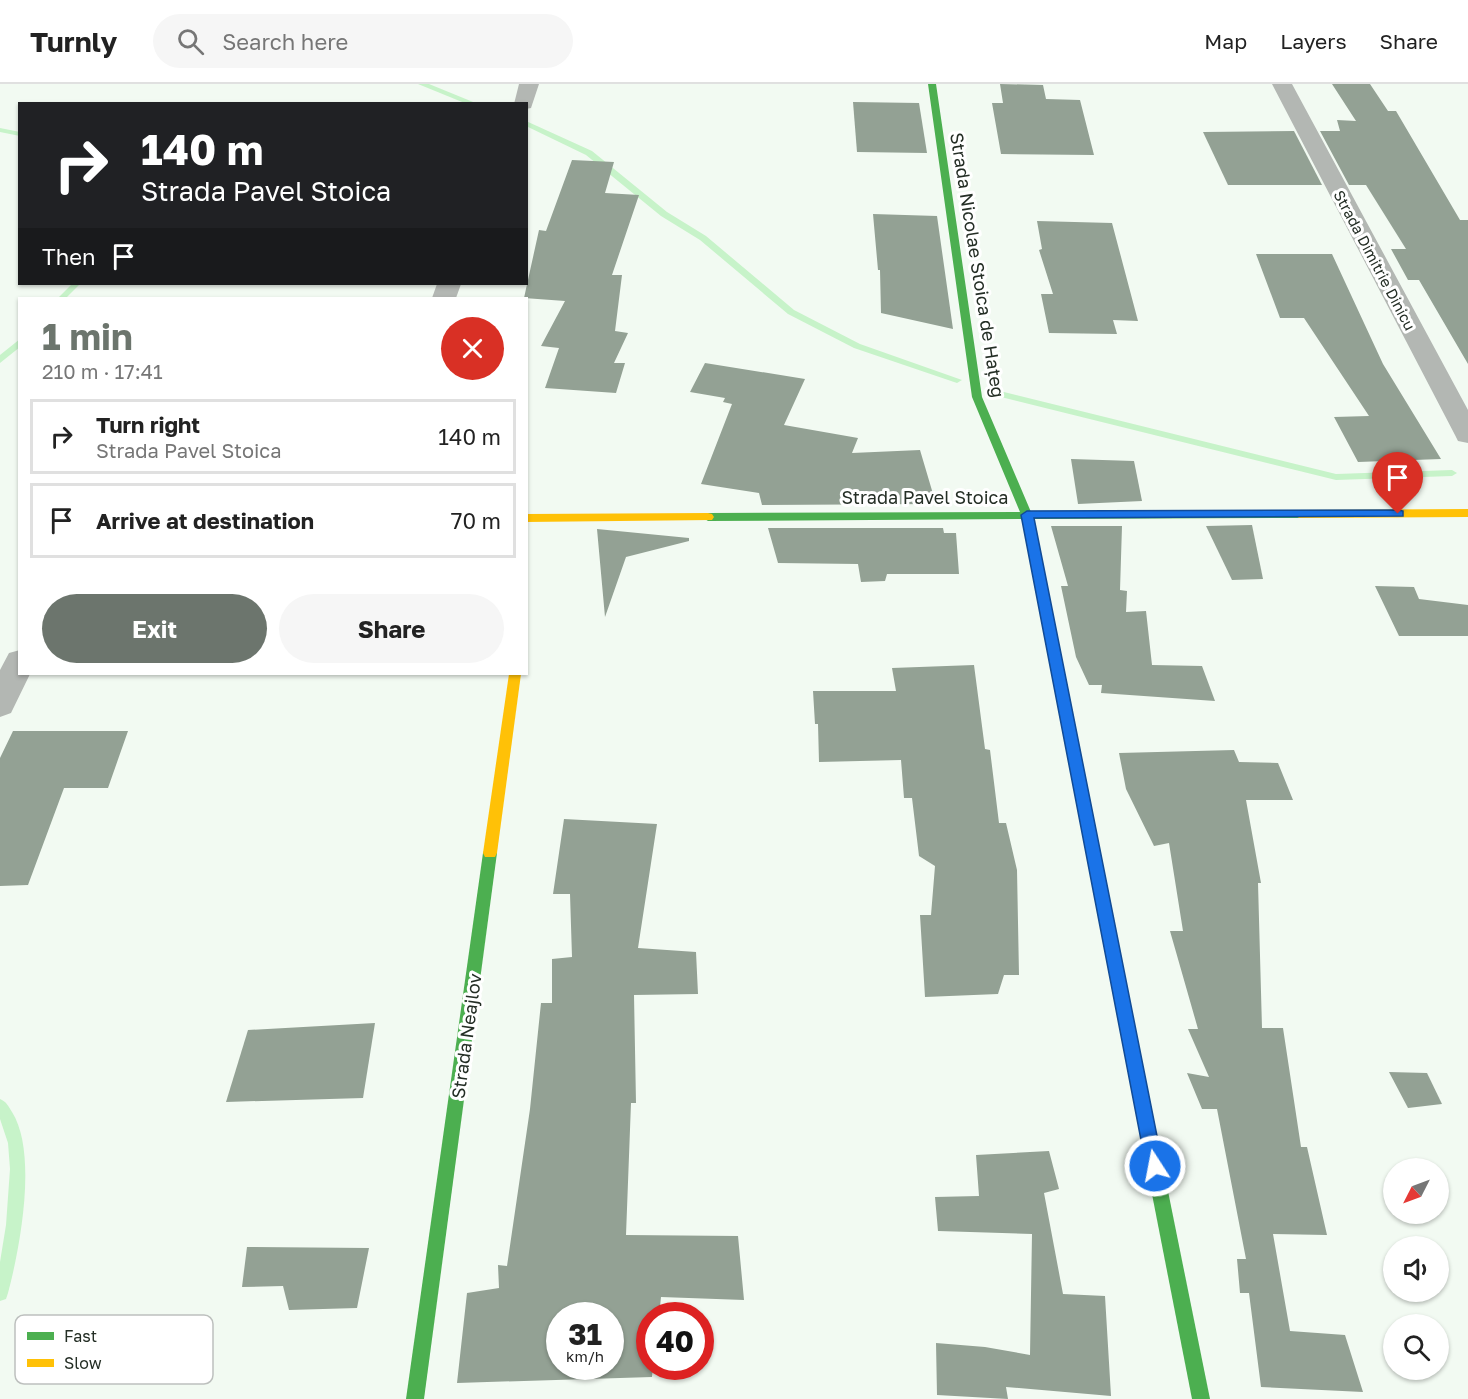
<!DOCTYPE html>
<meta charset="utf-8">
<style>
:root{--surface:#fff;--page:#f6f6f6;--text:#222;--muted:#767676;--line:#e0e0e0;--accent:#6c756d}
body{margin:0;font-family:"Golos Text",sans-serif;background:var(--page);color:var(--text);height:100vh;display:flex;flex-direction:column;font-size:22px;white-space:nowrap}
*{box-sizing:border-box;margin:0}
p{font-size:20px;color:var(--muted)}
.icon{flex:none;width:33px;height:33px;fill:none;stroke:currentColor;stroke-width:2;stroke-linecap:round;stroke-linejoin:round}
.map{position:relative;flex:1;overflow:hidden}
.side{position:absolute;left:18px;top:213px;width:510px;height:378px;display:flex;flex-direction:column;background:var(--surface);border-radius:0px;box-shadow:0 2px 4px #0004}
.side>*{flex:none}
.hud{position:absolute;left:18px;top:18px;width:510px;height:183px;border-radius:0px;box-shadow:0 2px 4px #0004;background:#202124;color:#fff;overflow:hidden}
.needle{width:39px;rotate:228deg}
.tools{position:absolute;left:1383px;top:1074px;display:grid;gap:12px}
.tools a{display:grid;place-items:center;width:66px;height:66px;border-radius:50%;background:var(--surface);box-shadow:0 2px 4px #0004;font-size:30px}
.speed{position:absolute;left:546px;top:1218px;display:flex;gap:12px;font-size:30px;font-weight:700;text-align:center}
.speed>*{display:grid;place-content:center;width:78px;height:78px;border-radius:50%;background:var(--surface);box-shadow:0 2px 4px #0004;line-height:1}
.speed small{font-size:15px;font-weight:400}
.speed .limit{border:9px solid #d22;background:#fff;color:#111}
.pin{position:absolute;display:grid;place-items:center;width:51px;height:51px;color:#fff;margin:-62px -26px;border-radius:50% 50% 50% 0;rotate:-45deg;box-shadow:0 0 6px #0007}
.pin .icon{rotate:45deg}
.me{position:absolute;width:66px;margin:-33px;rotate:349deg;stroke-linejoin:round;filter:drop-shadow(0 0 4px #0008)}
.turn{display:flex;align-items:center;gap:21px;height:126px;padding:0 24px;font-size:27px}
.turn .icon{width:78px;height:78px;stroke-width:2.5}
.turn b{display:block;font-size:42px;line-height:51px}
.then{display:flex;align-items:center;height:57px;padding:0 24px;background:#0003;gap:12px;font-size:22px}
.round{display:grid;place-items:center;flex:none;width:63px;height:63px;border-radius:32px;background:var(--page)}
.summary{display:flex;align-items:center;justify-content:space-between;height:102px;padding:0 24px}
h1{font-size:36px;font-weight:700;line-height:45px;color:var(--accent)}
.button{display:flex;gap:12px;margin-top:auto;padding:12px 24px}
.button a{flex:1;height:69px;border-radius:36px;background:var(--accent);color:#fff;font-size:24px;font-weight:700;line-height:69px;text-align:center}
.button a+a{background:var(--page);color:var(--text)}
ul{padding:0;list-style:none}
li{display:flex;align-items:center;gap:18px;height:75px;margin:0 12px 9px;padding:0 12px;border:3px solid var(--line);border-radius:0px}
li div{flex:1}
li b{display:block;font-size:22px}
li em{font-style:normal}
header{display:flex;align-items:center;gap:36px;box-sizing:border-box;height:84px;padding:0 30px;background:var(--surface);border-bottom:2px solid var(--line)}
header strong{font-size:28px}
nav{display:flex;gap:33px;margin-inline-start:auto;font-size:21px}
.search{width:420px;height:54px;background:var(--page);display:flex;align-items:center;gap:15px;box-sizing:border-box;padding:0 21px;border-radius:33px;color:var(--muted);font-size:22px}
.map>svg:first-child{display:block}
</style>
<header>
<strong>Turnly</strong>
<div class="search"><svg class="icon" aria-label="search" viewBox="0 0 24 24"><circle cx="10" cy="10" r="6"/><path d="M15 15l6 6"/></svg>Search here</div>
<nav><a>Map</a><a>Layers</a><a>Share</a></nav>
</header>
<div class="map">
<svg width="1468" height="1315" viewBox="0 0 1468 1315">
<rect width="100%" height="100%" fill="#f2faf2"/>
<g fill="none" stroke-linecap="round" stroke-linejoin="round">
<g fill="#c7f3c9" fill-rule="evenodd">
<polygon points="418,0 429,0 478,20 467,20"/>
<polygon points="526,37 592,67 667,128 706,152 794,226 860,260 962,296 957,299 954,298 854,264 788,230 700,156 661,132 586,71 526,42"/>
<polygon points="0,44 20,48 20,52 0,48"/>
<polygon points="72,200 80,200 66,214 58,214"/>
<polygon points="20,255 20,263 0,279 0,271"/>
<polygon points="1000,307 1336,390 1452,386 1457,389 1452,392 1336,396 997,312 997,308"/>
<path d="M0,1015C7,1018 8,1022 12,1028C38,1069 20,1164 8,1209L6,1215L0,1217V1178L6,1141L10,1085L8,1059L0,1035Z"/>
</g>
</g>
<g fill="#93a194" fill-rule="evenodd">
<polygon points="1000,0 1043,1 1046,15 1080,16 1094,71 1001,70 992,19 1003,19"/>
<polygon points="1332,0 1370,0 1388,27 1396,27 1460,136 1468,136 1468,280 1419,196 1408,196 1391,165 1406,165 1366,101 1349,101 1320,47 1340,47 1337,36 1356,37"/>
<polygon points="853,18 919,19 927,69 857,68"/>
<polygon points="1294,47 1322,101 1228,101 1203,48"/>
<polygon points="572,76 614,78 605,109 639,111 612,191 622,191 615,247 628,249 614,279 625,279 616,309 545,304 559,264 541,262 565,217 524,214 539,146 546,147"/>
<polygon points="873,130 937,132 953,245 881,229 880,186 878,186"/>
<polygon points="1037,137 1112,139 1138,237 1113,236 1117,250 1049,249 1041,210 1053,210 1039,166 1042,165"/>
<polygon points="1256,170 1332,170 1383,280 1441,375 1358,378 1334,333 1369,332 1304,234 1280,234"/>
<polygon points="705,279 805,295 784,341 858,354 852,369 920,366 936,420 762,421 759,409 701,400 732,320 723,318 725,314 690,308"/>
<polygon points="1071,375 1134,377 1142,417 1078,420"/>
<polygon points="1252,441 1263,495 1232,496 1206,442"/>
<polygon points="1051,442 1122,442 1120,506 1127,507 1126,528 1146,527 1152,581 1202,582 1215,617 1101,609 1102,601 1089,601 1076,573 1061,502 1068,502"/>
<polygon points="768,444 943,444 944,449 956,449 959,490 887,490 885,497 861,498 858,480 778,479"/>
<polygon points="597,445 689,454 689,457 626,473 605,533"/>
<polygon points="1375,502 1414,503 1419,515 1468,521 1468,552 1399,552"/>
<polygon points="974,581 985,665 990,666 999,739 1006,739 1017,786 1019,891 1004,891 998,910 925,913 920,831 931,831 935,782 919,772 912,714 904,714 901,676 819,678 818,640 815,640 813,607 896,607 892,584"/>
<polygon points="13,647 128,647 108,704 64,704 28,801 0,802 0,674"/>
<polygon points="1234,666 1239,678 1278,679 1293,716 1246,716 1261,799 1258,799 1262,944 1283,944 1301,1063 1307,1063 1327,1151 1273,1150 1290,1247 1345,1251 1363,1308 1261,1303 1249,1209 1240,1209 1237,1175 1246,1175 1217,1025 1202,1025 1187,989 1209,993 1188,945 1198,945 1170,847 1183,847 1169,759 1154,762 1126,705 1119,669"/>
<path d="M564,735L657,740L638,864L696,868L698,910L634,911L636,1019H631L626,1151L738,1152L744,1216L661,1213L659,1232H650V1282H653L652,1293L457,1299L467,1209L499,1204L498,1181L507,1182L530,1025L541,919H552V875L572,873L570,810H553ZM560,1232H610V1282H560Z"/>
<polygon points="375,939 363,1014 226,1018 248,946"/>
<polygon points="1389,988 1427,989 1442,1020 1408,1024"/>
<polygon points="1049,1067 1059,1105 1044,1109 1063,1210 1105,1212 1111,1312 1006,1303 1008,1315 937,1311 936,1259 985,1263 1030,1271 1032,1150 938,1147 935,1113 979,1112 976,1071"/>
<polygon points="247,1163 369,1164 357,1224 289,1226 283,1202 242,1203"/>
</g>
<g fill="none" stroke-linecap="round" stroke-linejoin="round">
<g fill="#b3b7b3" fill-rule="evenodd">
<polygon points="519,0 539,0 531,24 526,25 526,20 514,20"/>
<polygon points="1272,0 1292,0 1468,326 1468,359 1458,357 1455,351"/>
<polygon points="437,200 461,200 456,214 432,214"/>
<polygon points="20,566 20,590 30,590 11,629 0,633 0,586 9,569"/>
</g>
<g fill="#4caf50" fill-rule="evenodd">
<polygon points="928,0 936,0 982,313 1031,428 1299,426 1305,430 1299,434 1034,435 1093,730 1091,734 1081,734 1079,730 1022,435 708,437 702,433 708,429 1020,428 972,313"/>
<polygon points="490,763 495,765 497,769 424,1315 406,1315 483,769 485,765"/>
<polygon points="1142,1011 1148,1013 1150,1018 1210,1315 1192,1315 1134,1018 1136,1013"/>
</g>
<g fill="#ffc107" fill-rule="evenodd">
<polygon points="1468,425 1468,433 1299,434 1293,430 1299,426"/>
<polygon points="708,429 712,430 714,433 712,436 526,438 526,430"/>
<polygon points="509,590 521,590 497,769 495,773 485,773 483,769"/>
<polygon points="1086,725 1091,726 1093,730 1150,1018 1148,1023 1142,1025 1136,1023 1134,1018 1079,730 1081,726"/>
</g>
</g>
<polygon fill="#1a73e8" stroke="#114b97" stroke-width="1.5" points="1398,426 1403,427 1403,432 1034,434 1163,1082 1161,1088 1155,1090 1149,1088 1146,1082 1021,431 1027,427"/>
<g text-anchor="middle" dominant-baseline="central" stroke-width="6" stroke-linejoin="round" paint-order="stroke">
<g font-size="15" fill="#242e25" stroke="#fff">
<text transform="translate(1375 176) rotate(62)">Strada Dimitrie Dinicu</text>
</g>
<g font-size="18" fill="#242e25" stroke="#fff">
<text transform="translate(978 181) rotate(81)">Strada Nicolae Stoica de Hațeg</text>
<text x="925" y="413">Strada Pavel Stoica</text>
<text transform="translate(466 952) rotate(-82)">Strada Neajlov</text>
</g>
</g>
<rect x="15" y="1231" width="198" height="69" rx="9" fill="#fff" stroke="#bdc0be" stroke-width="1.5"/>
<rect x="27" y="1248" width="27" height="8" fill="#4caf50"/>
<rect x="27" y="1275" width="27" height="8" fill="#ffc107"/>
<g font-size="16" fill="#242e25">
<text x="64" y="1258">Fast</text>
<text x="64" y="1285">Slow</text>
</g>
</svg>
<div class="tools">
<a><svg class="needle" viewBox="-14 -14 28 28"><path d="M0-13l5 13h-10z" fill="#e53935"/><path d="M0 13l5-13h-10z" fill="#767676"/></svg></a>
<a><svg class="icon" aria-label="sound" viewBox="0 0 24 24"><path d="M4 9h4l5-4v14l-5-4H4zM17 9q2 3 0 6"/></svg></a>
<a><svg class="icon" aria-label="search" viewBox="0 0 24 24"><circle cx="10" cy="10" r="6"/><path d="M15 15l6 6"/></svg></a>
</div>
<div class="speed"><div>31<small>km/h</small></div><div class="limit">40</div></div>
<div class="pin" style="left:1398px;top:430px;background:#d93025"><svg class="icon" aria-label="arrive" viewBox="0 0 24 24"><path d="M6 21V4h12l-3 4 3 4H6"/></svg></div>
<svg class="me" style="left:1155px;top:1082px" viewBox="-20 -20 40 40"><circle r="17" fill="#1a73e8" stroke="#fff" stroke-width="3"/><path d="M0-11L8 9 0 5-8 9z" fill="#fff"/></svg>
<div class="hud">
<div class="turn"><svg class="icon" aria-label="right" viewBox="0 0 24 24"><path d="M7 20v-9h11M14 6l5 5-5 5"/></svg><div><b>140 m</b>Strada Pavel Stoica</div></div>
<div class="then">Then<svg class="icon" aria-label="arrive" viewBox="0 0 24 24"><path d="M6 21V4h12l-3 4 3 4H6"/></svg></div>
</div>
<section class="side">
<div class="summary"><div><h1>1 min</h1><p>210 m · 17:41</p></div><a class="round" style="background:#d93025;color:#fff"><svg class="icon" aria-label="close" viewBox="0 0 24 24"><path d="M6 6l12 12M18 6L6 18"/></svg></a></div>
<ul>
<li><svg class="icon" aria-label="right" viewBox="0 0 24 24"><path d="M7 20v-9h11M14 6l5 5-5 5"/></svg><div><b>Turn right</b><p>Strada Pavel Stoica</p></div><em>140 m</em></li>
<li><svg class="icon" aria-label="arrive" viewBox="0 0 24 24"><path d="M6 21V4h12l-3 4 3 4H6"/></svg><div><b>Arrive at destination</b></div><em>70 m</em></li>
</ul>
<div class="button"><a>Exit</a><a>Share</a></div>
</section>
</div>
